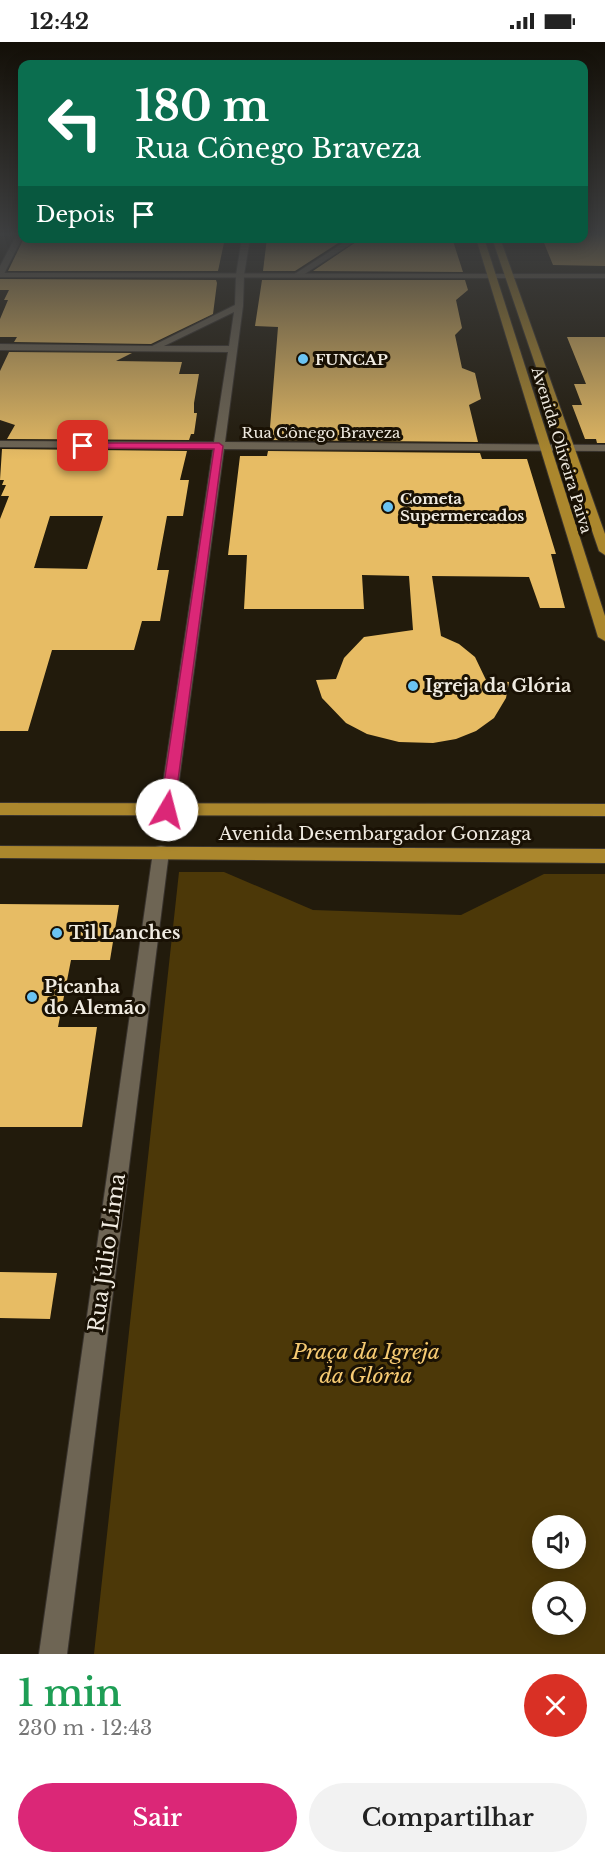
<!DOCTYPE html>
<html lang="pt">
<meta charset="utf-8">
<style>
:root{--surface:#fff;--page:#f2f2f2;--text:#222;--muted:#767676;--accent:#db2777}
body{margin:0;font-family:"Libre Baskerville",serif;background:var(--page);color:var(--text);height:100vh;display:flex;flex-direction:column;font-size:22px;white-space:nowrap}
*{box-sizing:border-box;margin:0}
p{font-size:20px;color:var(--muted)}
.icon{flex:none;width:33px;height:33px;fill:none;stroke:currentColor;stroke-width:2;stroke-linecap:round;stroke-linejoin:round}
.map{position:relative;height:1612px;overflow:hidden}
.drawer{display:flex;flex-direction:column;background:var(--surface);flex:1}
.drawer>*{flex:none}
.top-card{position:absolute;left:18px;top:18px;width:570px;height:183px;border-radius:12px;box-shadow:0 3px 15px #0003;background:#0b6e4f;color:#fff;overflow:hidden}
.fabs{position:absolute;left:532px;top:1473px;display:grid;gap:12px}
.fabs a{display:grid;place-items:center;width:54px;height:54px;border-radius:50%;background:var(--surface);box-shadow:0 3px 15px #0003;font-size:30px}
.pin{position:absolute;display:grid;place-items:center;width:51px;height:51px;color:#fff;margin:-26px;border-radius:12px;box-shadow:0 3px 9px #0006}
.me{position:absolute;width:66px;margin:-33px;rotate:8deg;stroke-linejoin:round;filter:drop-shadow(0 0 4px #0008)}
.turn{display:flex;align-items:center;gap:21px;height:126px;padding:0 18px;font-size:27px}
.turn .icon{width:78px;height:78px;stroke-width:2.5}
.turn b{display:block;font-size:42px;line-height:51px}
.then{display:flex;align-items:center;height:57px;padding:0 18px;background:#0003;gap:12px;font-size:22px}
.round{display:grid;place-items:center;flex:none;width:63px;height:63px;border-radius:32px;background:var(--page)}
.headline{display:flex;align-items:center;justify-content:space-between;height:102px;padding:0 18px}
h1{font-size:36px;font-weight:600;line-height:45px;color:#1e9e55}
.action{display:flex;gap:12px;margin-top:auto;padding:12px 18px}
.action a{flex:1;height:69px;border-radius:36px;background:var(--accent);color:#fff;font-size:24px;font-weight:600;line-height:69px;text-align:center}
.action a+a{background:var(--page);color:var(--text)}
.status{display:flex;justify-content:space-between;align-items:center;height:42px;padding:0 30px;background:var(--surface);direction:ltr}
.status svg{height:16px;fill:currentColor}
.map>svg:first-child{display:block}
</style>
<div class="status"><b>12:42</b><svg viewBox="0 0 49 12"><path d="M0 12V9h3v3zM5 12V6h3v6zM10 12V3h3v9zM15 12V0h3v12zM26 1h20v11H26zM47 4h2v5h-2z"/></svg></div>
<div class="map">
<svg width="605" height="1612" viewBox="0 0 605 1612">
<rect width="100%" height="100%" fill="#221b0c"/>
<path fill="#4c3808" fill-rule="evenodd" d="M179,830H224L313,868L461,873L544,832H605V1612H94ZM543,1484H576V1516H543ZM543,1550H576V1582H543Z"/>
<g fill="#e7bc64" fill-rule="evenodd">
<polygon points="584,192 605,192 605,224 553,223 542,196 584,196"/>
<polygon points="24,196 225,196 218,229 8,229"/>
<polygon points="267,196 346,196 295,229 263,229"/>
<polygon points="362,196 452,196 463,230 313,229"/>
<polygon points="0,237 216,238 217,241 213,272 151,302 14,300 17,295 0,295 0,277 8,258 4,258 9,248 0,248"/>
<polygon points="262,238 465,238 468,248 456,258 462,286 455,293 462,326 475,331 481,357 469,363 478,400 269,398 278,285 255,284"/>
<polygon points="567,295 605,295 605,401 597,401 596,397 585,397 572,363 582,363 574,342 586,342"/>
<polygon points="9,310 132,311 116,319 182,320 179,332 199,332 194,361 194,371 197,371 194,392 191,392 189,398 7,397 15,383 0,378 0,329"/>
<path d="M2,407L187,409L180,438H189L183,474H167L157,528H169L160,579H142L134,608H52L28,689H0V477L9,454H1L6,443H2L4,438H0ZM50,474H103L87,527L34,526Z"/>
<polygon points="268,409 480,411 482,417 527,417 556,512 551,512 565,566 540,566 529,535 432,534 441,594 459,602 475,615 486,638 509,640 506,656 494,676 476,689 456,697 433,701 399,700 367,692 346,681 322,656 316,638 336,637 344,616 364,595 413,588 409,534 362,533 364,567 244,567 247,513 228,513 240,414 267,414"/>
<polygon points="0,862 119,863 110,918 71,918 58,985 97,985 82,1085 0,1085"/>
<polygon points="0,1230 57,1231 50,1277 0,1276"/>
</g>
<g fill="none" stroke-linecap="round" stroke-linejoin="round">
<defs>
<g id="minor">
<polygon points="17,192 22,192 22,196 4,232 0,234 0,224"/>
<path d="M242,196H250L244,233L243,264L225,400L605,403V409L224,407L175,768L173,772H161L159,768L213,407L0,405V399L214,400L228,310L0,308V302L152,304L235,263L236,233ZM234,270L229,304H164Z"/>
<polygon points="351,196 360,196 300,235 293,233"/>
<rect x="505" y="232" width="100" height="4"/>
<polygon points="161,804 167,805 169,810 67,1612 39,1612 153,810 155,805"/>
</g>
<polygon id="tertiary" points="0,231 508,232 512,234 508,236 0,235"/>
<g id="primary">
<polygon points="476,196 484,196 605,574 605,599 598,595"/>
<polygon points="492,196 500,196 605,492 605,513 599,509"/>
<polygon points="0,761 605,762 605,774 0,773"/>
<polygon points="0,804 605,807 605,821 0,816"/>
</g>
</defs>
<use href="#minor" stroke="#39332d" stroke-width="2"/>
<use href="#tertiary" stroke="#39332d" stroke-width="2"/>
<use href="#primary" stroke="#39332d" stroke-width="2"/>
<use href="#minor" fill="#6e6554" fill-rule="evenodd"/>
<use href="#tertiary" fill="#6e6554" fill-rule="evenodd"/>
<use href="#primary" fill="#ab872d" fill-rule="evenodd"/>
</g>
<linearGradient id="sky" x2="0" y2="1"><stop stop-color="#130f07"/><stop offset="0.46" stop-color="#3e3f40"/><stop offset="1" stop-color="#3e3f40" stop-opacity="0"/></linearGradient>
<rect width="605" height="418" fill="url(#sky)"/>
<polygon fill="#db2777" stroke="#8e194d" stroke-width="1.5" points="219,401 223,404 174,768 167,773 160,768 214,407 83,406 78,404 83,401"/>
<g fill="#6bc3f2" stroke="#191104" stroke-width="2">
<circle cx="303" cy="317" r="6"/>
<circle cx="388" cy="465" r="6"/>
<circle cx="413" cy="644" r="6"/>
<circle cx="57" cy="891" r="6"/>
<circle cx="32" cy="955" r="6"/>
</g>
<g text-anchor="middle" dominant-baseline="central" stroke-width="6" stroke-linejoin="round" paint-order="stroke">
<g font-size="15" font-weight="bold" fill="#f0ebe1" stroke="#191104" text-anchor="start">
<text x="315" y="317">FUNCAP</text>
<text x="400" y="456">Cometa<tspan x="400" dy="17">Supermercados</tspan></text>
</g>
<g font-size="15" fill="#f0ebe1" stroke="#191104">
<text x="321" y="390">Rua Cônego Braveza</text>
<text transform="translate(562 408) rotate(73)">Avenida Oliveira Paiva</text>
</g>
<g font-size="18" font-weight="bold" fill="#f0ebe1" stroke="#191104" text-anchor="start">
<text x="425" y="644">Igreja da Glória</text>
<text x="69" y="891">Til Lanches</text>
<text x="44" y="945">Picanha<tspan x="44" dy="21">do Alemão</tspan></text>
</g>
<g font-size="18" fill="#f0ebe1" stroke="#191104">
<text x="375" y="792">Avenida Desembargador Gonzaga</text>
</g>
<g font-size="21" fill="#f0ebe1" stroke="#191104">
<text transform="translate(107 1211) rotate(-82)">Rua Júlio Lima</text>
</g>
<g font-size="21" font-style="italic" fill="#f7cb73" stroke="#191104">
<text x="366" y="1310">Praça da Igreja<tspan x="366" dy="24">da Glória</tspan></text>
</g>
</g>
</svg>
<div class="fabs">
<a><svg class="icon" aria-label="sound" viewBox="0 0 24 24"><path d="M4 9h4l5-4v14l-5-4H4zM17 9q2 3 0 6"/></svg></a>
<a><svg class="icon" aria-label="search" viewBox="0 0 24 24"><circle cx="10" cy="10" r="6"/><path d="M15 15l6 6"/></svg></a>
</div>
<div class="pin" style="left:83px;top:404px;background:#d93025"><svg class="icon" aria-label="arrive" viewBox="0 0 24 24"><path d="M6 21V4h12l-3 4 3 4H6"/></svg></div>
<svg class="me" style="left:167px;top:768px" viewBox="-20 -20 40 40"><circle r="19" fill="#fff"/><path d="M0-13L10 11 0 6-10 11z" fill="#db2777"/></svg>
<div class="top-card">
<div class="turn"><svg class="icon" aria-label="left" viewBox="0 0 24 24"><path d="M17 20v-9H6M10 6l-5 5 5 5"/></svg><div><b>180 m</b>Rua Cônego Braveza</div></div>
<div class="then">Depois<svg class="icon" aria-label="arrive" viewBox="0 0 24 24"><path d="M6 21V4h12l-3 4 3 4H6"/></svg></div>
</div>
</div>
<section class="drawer">
<div class="headline"><div><h1>1 min</h1><p>230 m · 12:43</p></div><a class="round" style="background:#d93025;color:#fff"><svg class="icon" aria-label="close" viewBox="0 0 24 24"><path d="M6 6l12 12M18 6L6 18"/></svg></a></div>
<div class="action"><a>Sair</a><a>Compartilhar</a></div>
</section>
